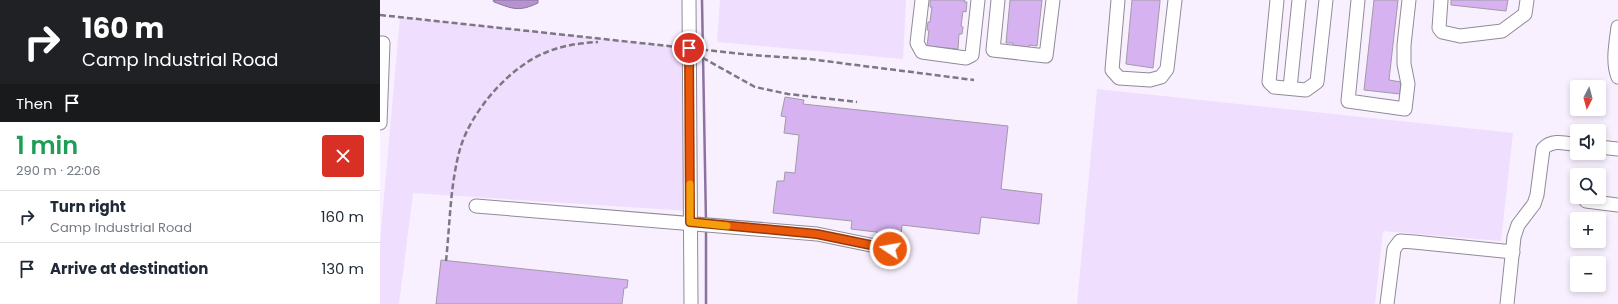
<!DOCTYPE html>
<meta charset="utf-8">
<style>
:root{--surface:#fff;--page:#f6f6f7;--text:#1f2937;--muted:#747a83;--line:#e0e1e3}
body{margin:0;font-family:Poppins,sans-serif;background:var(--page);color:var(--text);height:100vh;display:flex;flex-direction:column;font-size:15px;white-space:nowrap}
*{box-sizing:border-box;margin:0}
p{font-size:13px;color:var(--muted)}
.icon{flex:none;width:22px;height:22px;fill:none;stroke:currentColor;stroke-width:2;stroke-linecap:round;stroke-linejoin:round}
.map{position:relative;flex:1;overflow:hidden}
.sheet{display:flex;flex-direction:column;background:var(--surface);width:380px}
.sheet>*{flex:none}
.hud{background:#202124;color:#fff;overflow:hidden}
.needle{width:26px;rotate:186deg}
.tools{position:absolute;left:1190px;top:80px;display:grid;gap:8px}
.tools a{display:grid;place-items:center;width:36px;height:36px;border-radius:4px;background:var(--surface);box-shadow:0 2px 6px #0003;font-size:20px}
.pin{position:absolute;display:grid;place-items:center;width:34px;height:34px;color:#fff;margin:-17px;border:2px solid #fff;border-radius:50%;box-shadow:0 1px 4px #0007}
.me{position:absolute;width:44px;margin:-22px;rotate:282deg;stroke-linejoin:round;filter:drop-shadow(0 0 3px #0008)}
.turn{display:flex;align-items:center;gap:14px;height:84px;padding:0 16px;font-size:18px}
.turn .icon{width:52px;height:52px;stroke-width:2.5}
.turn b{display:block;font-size:28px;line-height:34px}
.then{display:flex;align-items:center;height:38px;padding:0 16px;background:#0003;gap:8px;font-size:15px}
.round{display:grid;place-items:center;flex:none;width:42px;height:42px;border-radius:4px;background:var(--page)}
.summary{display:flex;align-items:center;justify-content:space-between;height:68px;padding:0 16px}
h1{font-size:24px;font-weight:600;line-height:30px;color:#1e9e55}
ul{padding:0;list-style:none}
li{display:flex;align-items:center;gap:12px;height:52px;padding:0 16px;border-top:1px solid var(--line)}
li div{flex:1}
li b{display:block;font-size:15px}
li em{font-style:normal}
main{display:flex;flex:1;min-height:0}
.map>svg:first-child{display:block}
</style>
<main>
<section class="sheet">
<div class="hud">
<div class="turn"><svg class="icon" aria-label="right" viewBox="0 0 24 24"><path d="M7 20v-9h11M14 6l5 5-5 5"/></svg><div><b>160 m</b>Camp Industrial Road</div></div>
<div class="then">Then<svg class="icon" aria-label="arrive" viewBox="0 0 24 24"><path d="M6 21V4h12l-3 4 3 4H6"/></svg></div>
</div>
<div class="summary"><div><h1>1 min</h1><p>290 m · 22:06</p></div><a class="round" style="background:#d93025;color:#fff"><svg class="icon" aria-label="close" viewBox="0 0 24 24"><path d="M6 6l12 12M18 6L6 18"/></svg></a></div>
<ul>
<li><svg class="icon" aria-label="right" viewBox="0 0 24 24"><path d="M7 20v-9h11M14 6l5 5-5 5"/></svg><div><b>Turn right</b><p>Camp Industrial Road</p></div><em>160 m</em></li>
<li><svg class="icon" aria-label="arrive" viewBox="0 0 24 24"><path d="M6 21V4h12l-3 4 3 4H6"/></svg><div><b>Arrive at destination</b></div><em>130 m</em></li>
</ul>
</section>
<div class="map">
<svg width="1238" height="304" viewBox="0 0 1238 304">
<rect width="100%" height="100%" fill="#f8f0fe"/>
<g fill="#efdefd">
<polygon points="340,0 526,0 523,59 337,42"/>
<polygon points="20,17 309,48 310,211 33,193 19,304 0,304 0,242"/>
<polygon points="717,89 1133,133 1121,241 1003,231 995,304 697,304"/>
</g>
<path fill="#b693d0" stroke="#8c729f" d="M113,0H158V3C139,12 133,9 114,2Z"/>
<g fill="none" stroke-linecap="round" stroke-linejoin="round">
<g stroke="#8c729f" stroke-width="2.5">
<polyline points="322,0 326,222"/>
<polyline points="326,304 326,229"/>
</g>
</g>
<g fill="#d6b2f1" stroke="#a19aa7">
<polygon points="550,0 585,0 584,2 587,2 586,12 583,11 581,26 583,27 582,34 579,34 578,49 547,46 549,30 547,30 548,22 550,22 552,7 550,7"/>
<polygon points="630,0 662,0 657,46 649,45 649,52 632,50 633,43 626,43"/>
<polygon points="752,0 780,0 780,2 773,68 746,64"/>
<polygon points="994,0 1018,0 1009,80 1021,82 1020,94 984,90"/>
<polygon points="1071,0 1128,0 1126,11 1071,5"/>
<polygon points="405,97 424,100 423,104 628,126 621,189 662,194 659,224 601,217 599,234 522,225 521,235 471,229 472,221 393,213 397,181 404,181 405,172 415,173 419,135 404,133 406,117 401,116"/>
<polygon points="61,260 248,280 247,288 244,288 242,304 56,304"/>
</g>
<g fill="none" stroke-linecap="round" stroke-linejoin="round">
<defs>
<g id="minor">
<polyline points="309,0 311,304"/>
<polyline points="542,0 537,43 542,52 586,58 592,55 598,0"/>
<polyline points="618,0 613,50 666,56 673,0"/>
<polyline points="738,0 732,70 739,78 770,80 781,77 787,69 795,0"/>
<polyline points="897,0 889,82 894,87 926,90 937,82 946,0"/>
<polyline points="978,0 968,101 1025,109 1028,84 1024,64 1024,45 1029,0"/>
<polyline points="1061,0 1059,28 1062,32 1080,36 1122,31 1145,14 1147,0"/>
<path d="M1238,27C1236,43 1232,62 1238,77"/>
<polyline points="0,43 3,43 0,123"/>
<polyline points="910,88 919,0"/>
<polyline points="1219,147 1238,149"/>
<polyline points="1206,201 1238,205"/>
<polyline points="96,206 437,234 510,249"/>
<polyline points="1007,304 1014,249 1020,241 1034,242 1133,252"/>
<path d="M1127,304L1134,237L1138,225L1154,204L1157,195L1163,149C1172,139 1185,143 1197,145"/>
</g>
</defs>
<use href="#minor" stroke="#918a97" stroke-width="15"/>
<use href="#minor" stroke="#fff" stroke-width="13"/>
<g stroke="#7c7781" stroke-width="2.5" stroke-dasharray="6 3" stroke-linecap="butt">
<polyline points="0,15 372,55 429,59 594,80"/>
<polyline points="306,51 323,58 375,87 408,94 477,102"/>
<path d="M66,261C70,224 70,185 80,149C91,111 130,66 167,52C184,45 201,43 218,42"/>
</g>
</g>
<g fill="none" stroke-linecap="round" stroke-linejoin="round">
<defs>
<polyline id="route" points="309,48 310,222 437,234 510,249"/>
</defs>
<use href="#route" stroke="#983908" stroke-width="10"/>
<use href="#route" stroke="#ea580c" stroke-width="7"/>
<polyline stroke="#f59e0b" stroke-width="7" points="310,184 310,222 347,226"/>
</g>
</svg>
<div class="tools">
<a><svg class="needle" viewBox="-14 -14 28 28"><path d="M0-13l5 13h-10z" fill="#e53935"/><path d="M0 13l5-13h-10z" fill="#747a83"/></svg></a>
<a><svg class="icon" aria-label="sound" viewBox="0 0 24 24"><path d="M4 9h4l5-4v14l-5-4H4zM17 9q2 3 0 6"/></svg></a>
<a><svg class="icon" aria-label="search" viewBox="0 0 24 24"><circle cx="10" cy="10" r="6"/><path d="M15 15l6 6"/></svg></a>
<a>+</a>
<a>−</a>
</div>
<div class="pin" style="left:309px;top:48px;background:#d93025"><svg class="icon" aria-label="arrive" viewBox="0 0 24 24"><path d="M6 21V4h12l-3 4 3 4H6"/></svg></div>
<svg class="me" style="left:510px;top:249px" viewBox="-20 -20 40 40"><circle r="17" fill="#ea580c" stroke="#fff" stroke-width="3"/><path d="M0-11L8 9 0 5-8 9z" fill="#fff"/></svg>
</div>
</main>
